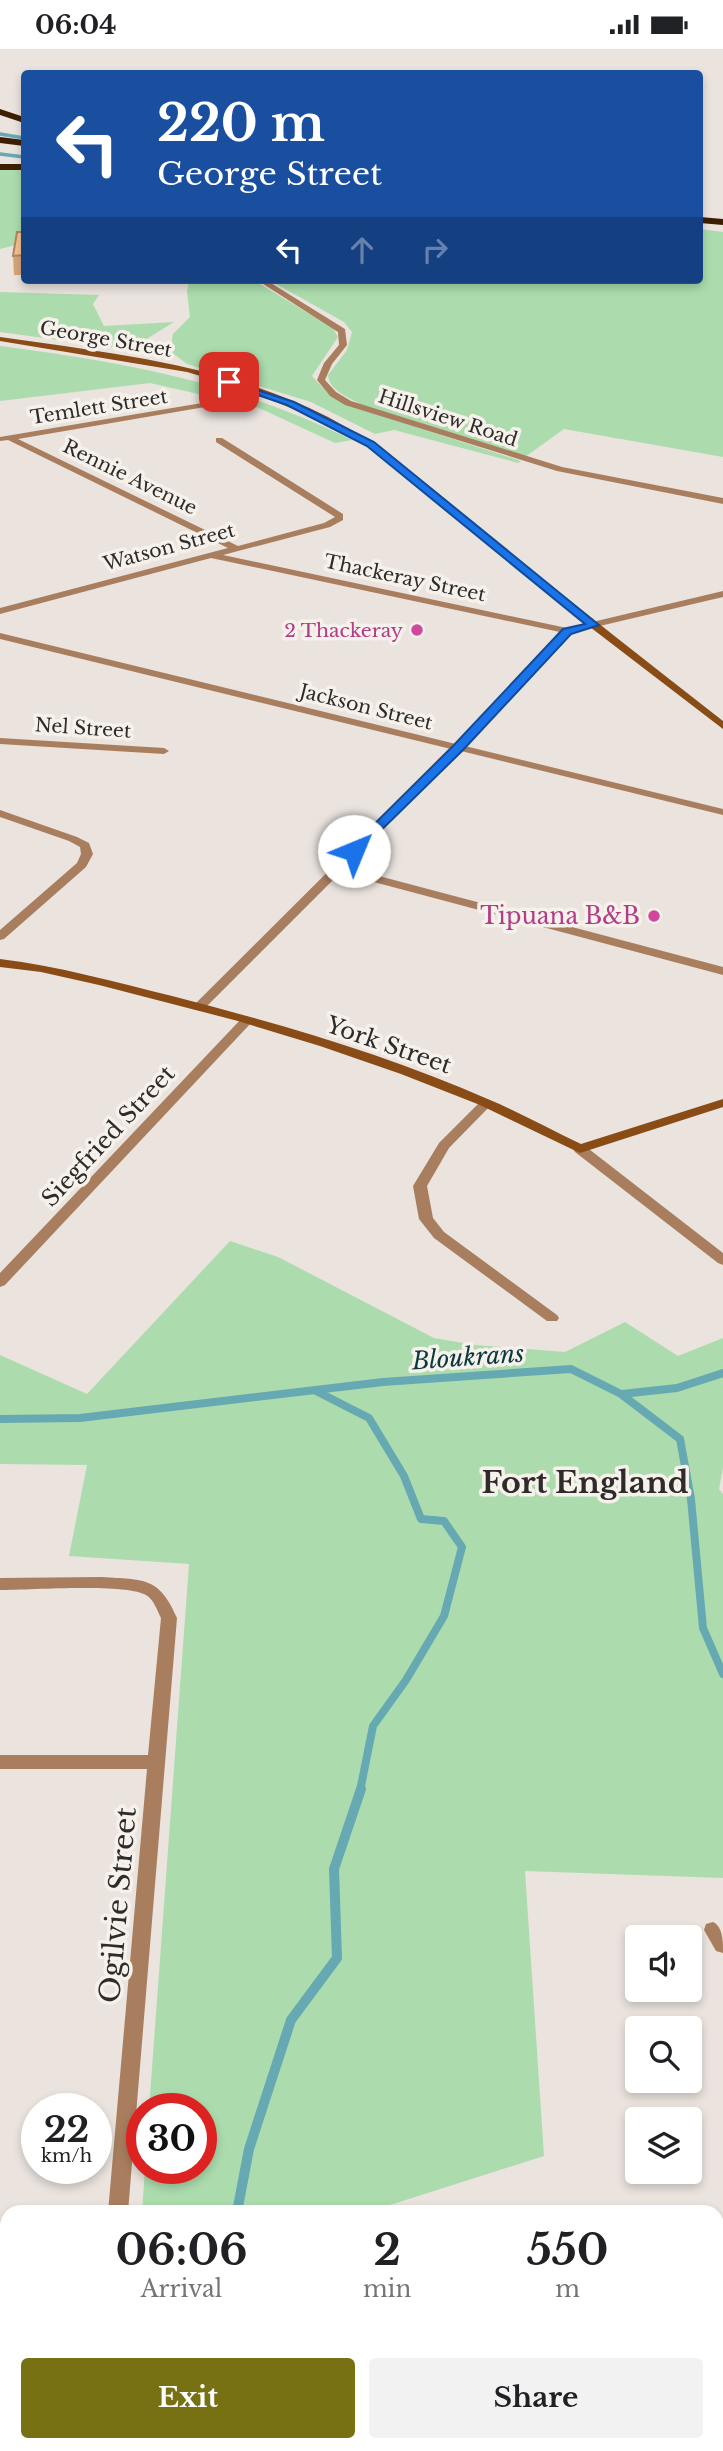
<!DOCTYPE html>
<style>
:root{--surface:#fff;--page:#f2f2f2;--text:#202124;--muted:#757577;--accent:#787113}
body{margin:0;font-family:"Libre Baskerville",serif;background:var(--page);color:var(--text);height:100vh;display:flex;flex-direction:column;font-size:26px;white-space:nowrap}
*{box-sizing:border-box;margin:0}
p{font-size:23px;color:var(--muted)}
.icon{flex:none;width:38px;height:38px;fill:none;stroke:currentColor;stroke-width:2;stroke-linecap:round;stroke-linejoin:round}
.map{position:relative;flex:1;overflow:hidden}
.side{position:absolute;left:0px;top:2156px;width:724px;height:247px;display:flex;flex-direction:column;background:var(--surface);border-radius:21px 21px 0 0;box-shadow:0 4px 10px #0003}
.side>*{flex:none}
.guide{position:absolute;left:21px;top:21px;width:682px;height:214px;border-radius:7px;box-shadow:0 4px 10px #0003;background:#1a4fa0;color:#fff;overflow:hidden}
.fabs{position:absolute;left:625px;top:1876px;display:grid;gap:14px}
.fabs a{display:grid;place-items:center;width:77px;height:77px;border-radius:7px;background:var(--surface);box-shadow:0 4px 10px #0003;font-size:35px}
.speed{position:absolute;left:21px;top:2044px;display:flex;gap:14px;font-size:35px;font-weight:700;text-align:center}
.speed>*{display:grid;place-content:center;width:91px;height:91px;border-radius:50%;background:var(--surface);box-shadow:0 4px 10px #0003;line-height:1}
.speed small{font-size:18px;font-weight:400}
.speed .limit{border:10px solid #d22;background:#fff;color:#111}
.pin{position:absolute;display:grid;place-items:center;width:60px;height:60px;color:#fff;margin:-30px;border-radius:14px;box-shadow:0 4px 10px #0006}
.me{position:absolute;width:77px;margin:-38px;rotate:45deg;stroke-linejoin:round;filter:drop-shadow(0 0 5px #0008)}
.turn{display:flex;align-items:center;gap:24px;height:147px;padding:0 21px;font-size:32px}
.turn .icon{width:91px;height:91px;stroke-width:2.5}
.turn b{display:block;font-size:49px;line-height:60px}
.lanes{display:flex;align-items:center;height:66px;padding:0 21px;background:#0003;justify-content:center;gap:35px;direction:ltr}
.lanes .off{opacity:.35}
.eta{display:flex;justify-content:space-evenly;align-items:center;height:119px;text-align:center}
.eta b{font-size:42px;font-weight:700;line-height:49px}
.cta{display:flex;gap:14px;margin-top:auto;padding:14px 21px}
.cta a{flex:1;height:80px;border-radius:7px;background:var(--accent);color:#fff;font-size:28px;font-weight:700;line-height:80px;text-align:center}
.cta a+a{background:var(--page);color:var(--text)}
.status{display:flex;justify-content:space-between;align-items:center;height:49px;padding:0 35px;background:var(--surface);direction:ltr}
.status svg{height:19px;fill:currentColor}
.map>svg:first-child{display:block}
</style>
<div class="status"><b>06:04</b><svg viewBox="0 0 49 12"><path d="M0 12V9h3v3zM5 12V6h3v6zM10 12V3h3v9zM15 12V0h3v12zM26 1h20v11H26zM47 4h2v5h-2z"/></svg></div>
<div class="map">
<svg width="723" height="2402" viewBox="0 0 723 2402">
<rect width="100%" height="100%" fill="#eae3de"/>
<g fill="#acdcae">
<polygon points="0,120 24,121 24,194 0,200"/>
<path d="M700,180L723,183V408L564,380L525,408L362,356C349,348 329,342 328,326L347,301L352,283L344,273L269,231H700Z"/>
<polygon points="189,231 253,231 333,279 338,288 312,327 330,347 345,355 521,412 518,414 394,381 375,385 311,353 187,315 170,302 173,285 190,268 187,243"/>
<polygon points="0,243 99,246 93,255 104,277 174,273 140,294 118,299 0,283"/>
<path d="M0,297C130,314 233,333 352,391L335,394L259,359L150,334L0,352Z"/>
<polygon points="230,1192 278,1208 434,1289 475,1296 565,1303 625,1273 678,1307 723,1289 723,1419 719,1440 723,1445 723,1829 525,1822 544,2107 368,2163 142,2163 145,2119 201,2119 201,2060 149,2060 189,1515 69,1507 87,1416 0,1415 0,1306 87,1345"/>
</g>
<g fill="none" stroke-linecap="round" stroke-linejoin="round">
<g stroke="#66a9b2" stroke-width="3.5">
<polyline points="0,85 24,89"/>
<polyline points="0,105 24,108"/>
</g>
<g stroke="#66a9b2" stroke-width="8">
<polyline points="316,1342 369,1369 404,1427 421,1470 444,1472 462,1498 444,1567 406,1631 373,1677 360,1742"/>
<polyline points="622,1345 677,1339 723,1324"/>
<polyline points="0,1370 80,1369 383,1333 571,1320 621,1345 680,1390 691,1450 703,1579 723,1625"/>
</g>
<g stroke="#66a9b2" stroke-width="10">
<polyline points="237,2163 249,2100 291,1971 337,1909 334,1820 361,1740"/>
<polyline points="194,2396 194,2402"/>
</g>
<g fill="#a97e5f" fill-rule="evenodd">
<polygon points="257,231 266,231 345,280 347,296 332,315 325,331 336,343 351,352 562,418 723,449 723,455 557,422 345,356 330,347 317,331 324,314 339,296 338,283"/>
<polygon points="202,354 205,354 205,358 18,390 238,497 324,474 335,468 216,393 216,389 222,389 343,465 343,471 330,478 223,506 567,579 723,542 723,548 570,584 465,697 723,760 723,766 461,702 345,818 723,918 723,926 340,824 203,961 195,961 193,958 195,955 451,700 0,590 0,584 456,695 560,583 211,509 0,565 0,559 228,499 8,391 0,392 0,388"/>
<polygon points="0,689 164,699 169,702 164,705 0,695"/>
<polygon points="0,761 77,788 89,794 93,805 86,818 4,890 0,891 0,881 77,814 81,805 80,798 69,792 0,768"/>
<polygon points="247,967 253,971 251,974 5,1236 0,1238 0,1224 243,968"/>
<polygon points="487,1050 493,1054 449,1099 427,1137 433,1169 444,1183 557,1266 559,1269 557,1272 547,1272 434,1189 419,1170 413,1137 439,1094 482,1051"/>
<polygon points="580,1096 585,1097 723,1204 723,1216 718,1214 575,1103 573,1100"/>
<path d="M102,1528C143,1531 159,1527 177,1569L128,2163H108L147,1720H0V1706H148L161,1569C157,1561 154,1551 146,1546C125,1534 29,1541 0,1541V1529Z"/>
<path d="M713,1873C723,1878 723,1892 723,1904L716,1902L704,1881L706,1875Z"/>
<polygon points="0,2298 7,2299 7,2321 0,2320"/>
<polygon points="718,2390 723,2391 723,2402 683,2402 681,2396 718,2396"/>
<rect x="554" y="2396" width="22" height="6"/>
</g>
<g fill="#894c16" fill-rule="evenodd">
<path d="M0,288C111,304 227,316 328,368C389,400 441,448 494,491C570,552 646,612 723,672V680L590,578L367,397L320,371L247,341L187,323L0,292Z"/>
<path d="M0,910C58,917 115,933 172,947C280,975 388,1006 490,1051C521,1064 551,1081 581,1095L723,1050V1058L580,1104L480,1056L401,1025L320,997L238,972L99,936L41,923L0,918Z"/>
</g>
<g fill="#3d1e03" fill-rule="evenodd">
<polygon points="0,60 24,68 24,74 0,66"/>
<polygon points="0,88 24,91 24,97 0,94"/>
<rect x="0" y="115" width="24" height="6"/>
<polygon points="700,168 723,170 723,176 700,174"/>
</g>
</g>
<polygon fill="#d7a679" points="24,183 24,226 14,226 13,207"/>
<polygon fill="#fac18d" stroke="#af8763" stroke-width="2" points="17,183 24,183 24,206 13,207"/>
<polygon fill="#1a73e8" stroke="#114b97" stroke-width="2" points="226,331 294,353 374,393 599,576 571,585 463,701 358,804 347,802 454,696 563,580 585,575 367,397 287,356 226,335"/>
<g fill="#d1479c" stroke="#f7f1eb" stroke-width="2.5">
<circle cx="417" cy="581" r="7"/>
<circle cx="654" cy="867" r="7"/>
</g>
<g text-anchor="middle" dominant-baseline="central" stroke-width="7" stroke-linejoin="round" paint-order="stroke">
<g font-size="19" fill="#2e2c2a" stroke="#f7f1eb">
<text transform="translate(106 290) rotate(10)">George Street</text>
<text transform="translate(99 358) rotate(-9)">Temlett Street</text>
<text transform="translate(448 369) rotate(18)">Hillsview Road</text>
<text transform="translate(130 428) rotate(26)">Rennie Avenue</text>
<text transform="translate(169 498) rotate(-15)">Watson Street</text>
<text transform="translate(405 529) rotate(12)">Thackeray Street</text>
<text transform="translate(366 658) rotate(14)">Jackson Street</text>
<text transform="translate(83 679) rotate(4)">Nel Street</text>
</g>
<g font-size="19" fill="#b23c85" stroke="#f7f1eb" text-anchor="end">
<text x="403" y="581">2 Thackeray</text>
</g>
<g font-size="23" fill="#b23c85" stroke="#f7f1eb" text-anchor="end">
<text x="640" y="867">Tipuana B&amp;B</text>
</g>
<g font-size="23" fill="#2e2c2a" stroke="#f7f1eb">
<text transform="translate(389 996) rotate(19)">York Street</text>
<text transform="translate(108 1087) rotate(-47)">Siegfried Street</text>
</g>
<g font-size="24" font-style="italic" fill="#0a3a3f" stroke="#f7f1eb">
<text transform="translate(468 1308) rotate(-4)">Bloukrans</text>
</g>
<g font-size="28" fill="#2e2c2a" stroke="#f7f1eb">
<text transform="translate(118 1856) rotate(-85)">Ogilvie Street</text>
</g>
<g font-size="30" font-weight="bold" fill="#2e2c2a" stroke="#f7f1eb">
<text x="585" y="1433">Fort England</text>
</g>
</g>
</svg>
<div class="fabs">
<a><svg class="icon" aria-label="sound" viewBox="0 0 24 24"><path d="M4 9h4l5-4v14l-5-4H4zM17 9q2 3 0 6"/></svg></a>
<a><svg class="icon" aria-label="search" viewBox="0 0 24 24"><circle cx="10" cy="10" r="6"/><path d="M15 15l6 6"/></svg></a>
<a><svg class="icon" aria-label="layers" viewBox="0 0 24 24"><path d="M12 4l9 5-9 5-9-5zM3 14l9 5 9-5"/></svg></a>
</div>
<div class="speed"><div>22<small>km/h</small></div><div class="limit">30</div></div>
<div class="pin" style="left:229px;top:333px;background:#d93025"><svg class="icon" aria-label="arrive" viewBox="0 0 24 24"><path d="M6 21V4h12l-3 4 3 4H6"/></svg></div>
<svg class="me" style="left:354px;top:802px" viewBox="-20 -20 40 40"><circle r="19" fill="#fff"/><path d="M0-13L10 11 0 6-10 11z" fill="#1a73e8"/></svg>
<div class="guide">
<div class="turn"><svg class="icon" aria-label="left" viewBox="0 0 24 24"><path d="M17 20v-9H6M10 6l-5 5 5 5"/></svg><div><b>220 m</b>George Street</div></div>
<div class="lanes"><svg class="icon" aria-label="left" viewBox="0 0 24 24"><path d="M17 20v-9H6M10 6l-5 5 5 5"/></svg><svg class="icon off" aria-label="ahead" viewBox="0 0 24 24"><path d="M12 20V5M6 11l6-6 6 6"/></svg><svg class="icon off" aria-label="right" viewBox="0 0 24 24"><path d="M7 20v-9h11M14 6l5 5-5 5"/></svg></div>
</div>
<section class="side">
<div class="eta">
<div><b>06:06</b><p>Arrival</p></div>
<div><b>2</b><p>min</p></div>
<div><b>550</b><p>m</p></div>
</div>
<div class="cta"><a>Exit</a><a>Share</a></div>
</section>
</div>
